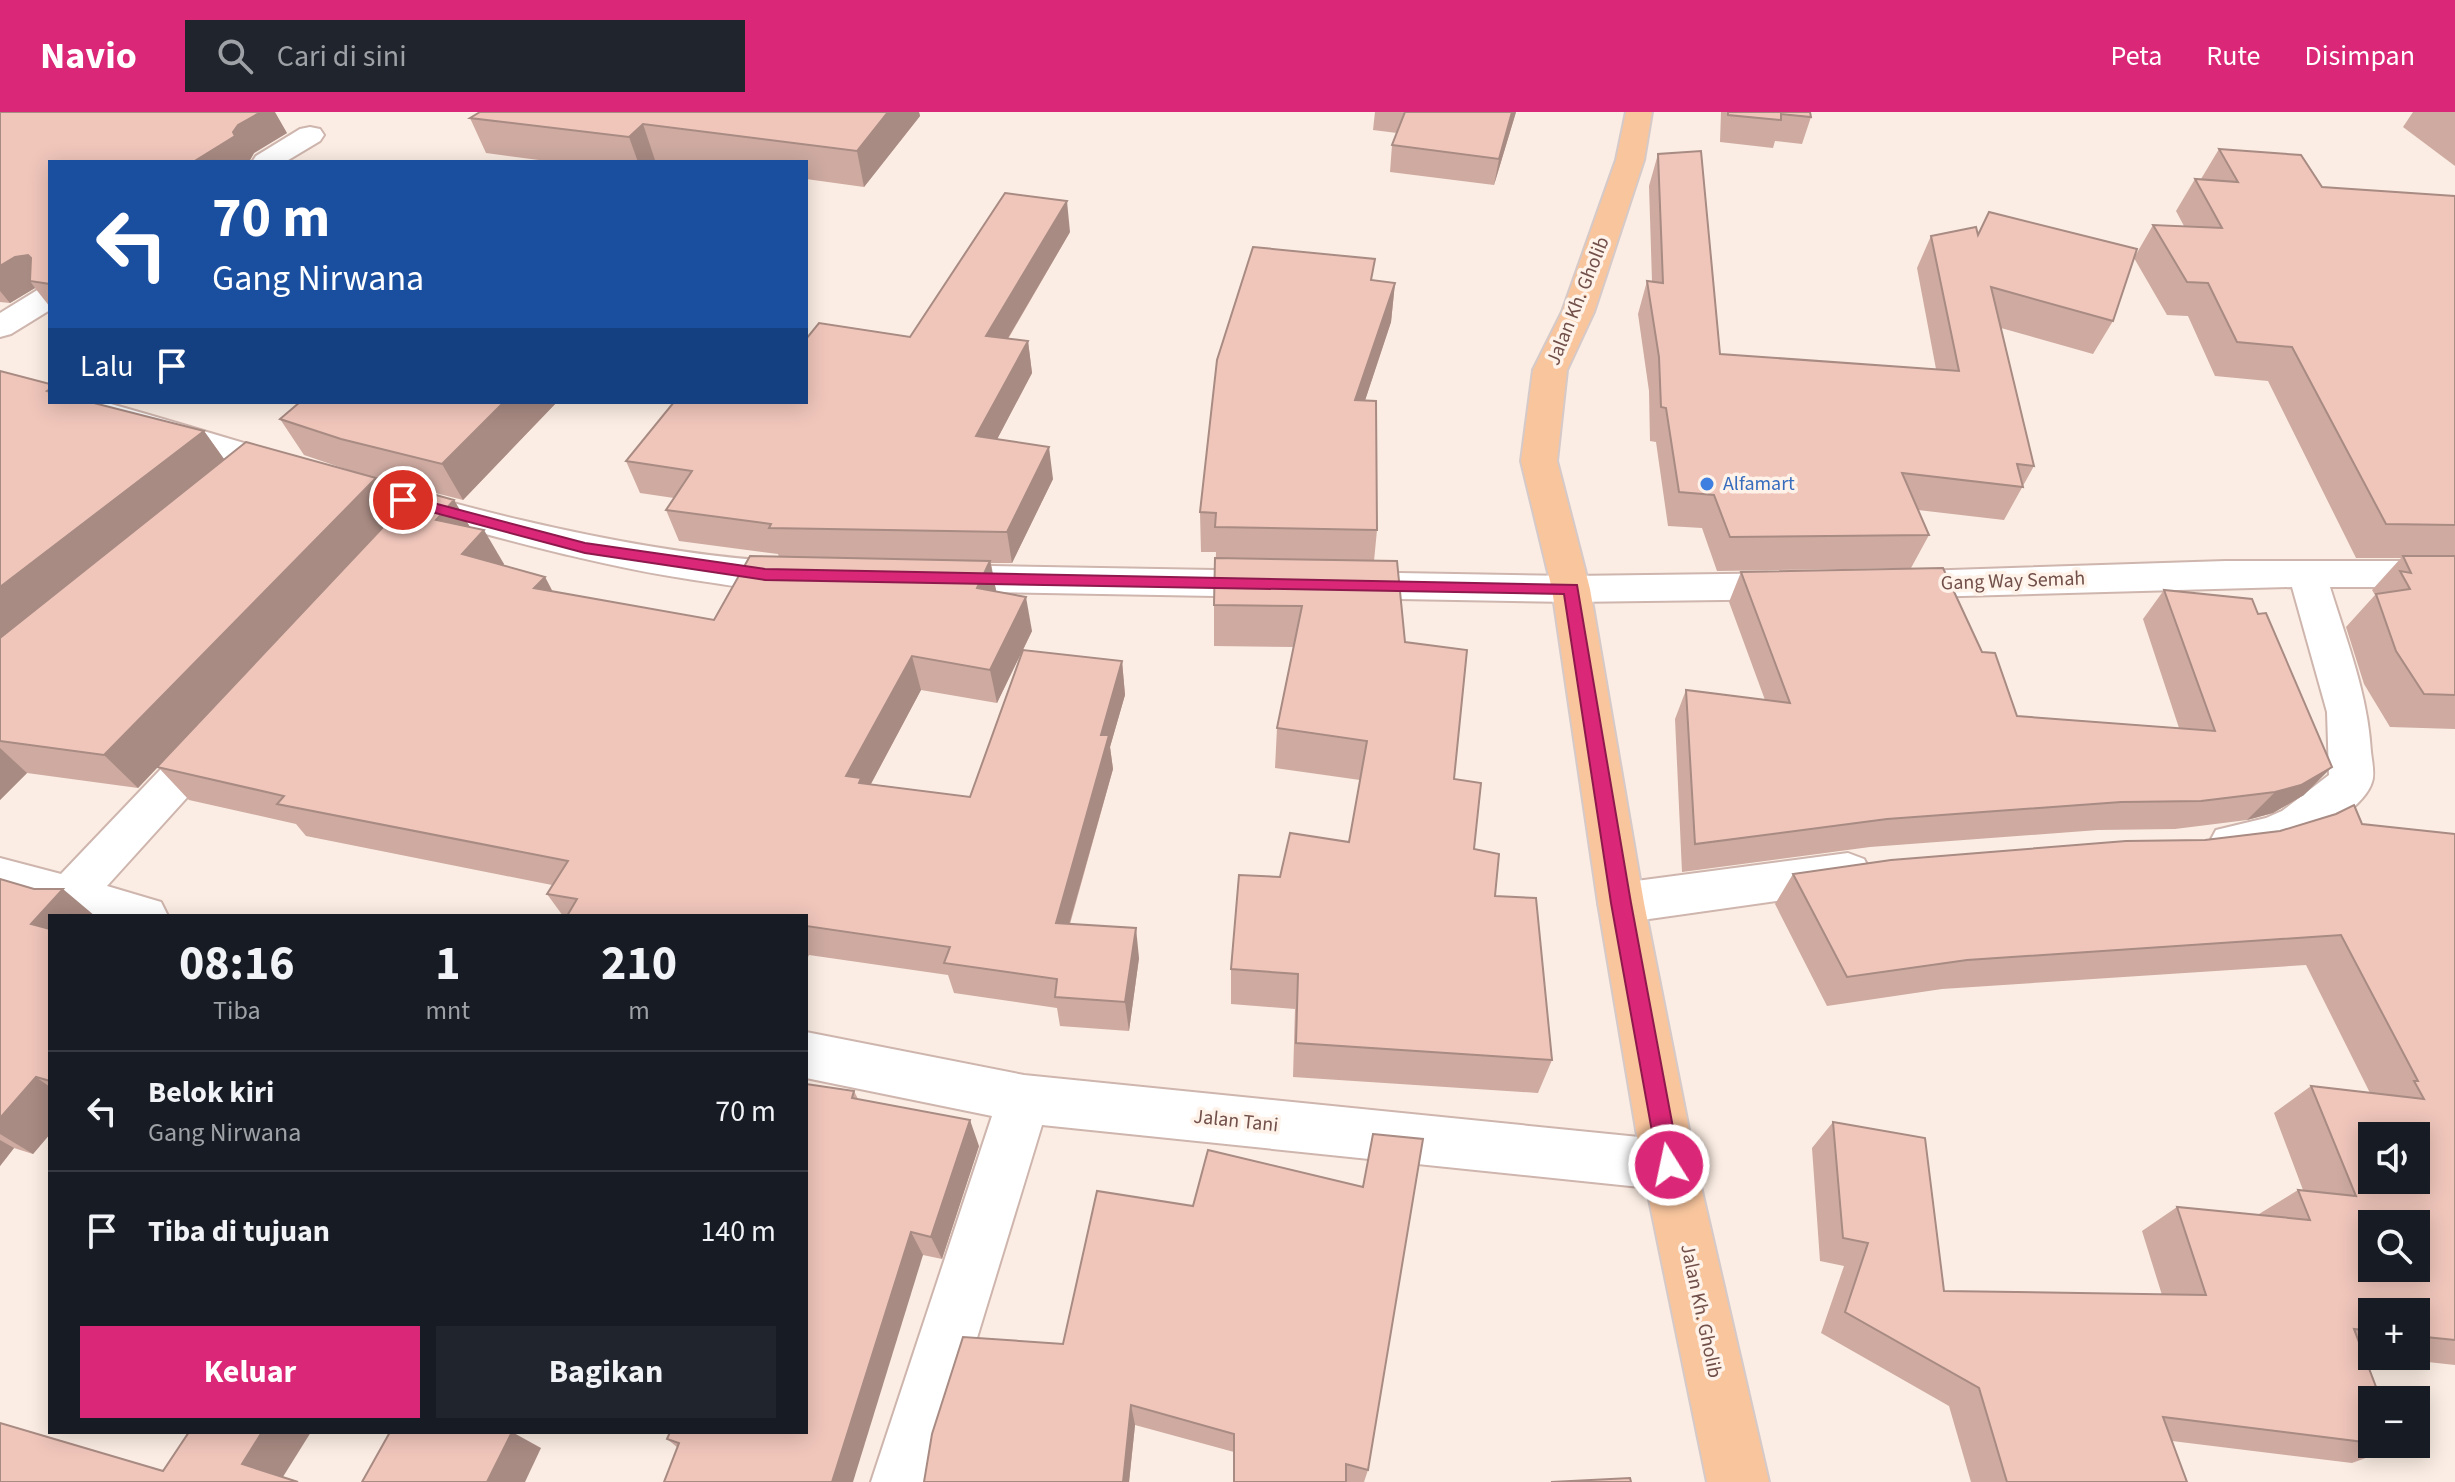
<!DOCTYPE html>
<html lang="id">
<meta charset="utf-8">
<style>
:root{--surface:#171b24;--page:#20242c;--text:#f1f3f6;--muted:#9ea1a6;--line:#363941;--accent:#db2777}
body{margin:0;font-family:"Source Sans 3",sans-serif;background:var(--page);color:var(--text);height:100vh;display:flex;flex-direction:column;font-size:30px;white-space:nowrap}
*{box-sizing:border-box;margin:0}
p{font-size:26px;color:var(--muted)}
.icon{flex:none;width:44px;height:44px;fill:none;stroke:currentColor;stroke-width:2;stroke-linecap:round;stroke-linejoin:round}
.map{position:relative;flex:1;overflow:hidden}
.side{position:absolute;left:48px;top:802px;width:760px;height:520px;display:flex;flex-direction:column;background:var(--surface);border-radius:0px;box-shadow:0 4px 20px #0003}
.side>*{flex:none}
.top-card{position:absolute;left:48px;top:48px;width:760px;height:244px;border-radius:0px;box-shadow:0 4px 20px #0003;background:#1a4fa0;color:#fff;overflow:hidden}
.buttons{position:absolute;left:2358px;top:1010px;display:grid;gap:16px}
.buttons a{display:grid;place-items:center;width:72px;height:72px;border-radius:0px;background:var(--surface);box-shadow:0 4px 20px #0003;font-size:40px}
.pin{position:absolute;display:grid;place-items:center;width:68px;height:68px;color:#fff;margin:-34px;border:4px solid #fff;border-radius:50%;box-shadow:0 2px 8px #0007}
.me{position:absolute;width:88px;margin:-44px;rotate:350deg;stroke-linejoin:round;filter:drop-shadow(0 0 6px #0008)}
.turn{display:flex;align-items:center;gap:28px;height:168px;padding:0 32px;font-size:36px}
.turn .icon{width:104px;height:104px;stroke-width:2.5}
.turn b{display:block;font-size:56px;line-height:68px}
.then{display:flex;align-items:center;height:76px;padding:0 32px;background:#0003;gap:16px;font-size:30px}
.eta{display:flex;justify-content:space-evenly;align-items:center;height:136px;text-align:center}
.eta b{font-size:48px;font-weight:700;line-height:56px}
.action{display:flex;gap:16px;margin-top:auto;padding:16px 32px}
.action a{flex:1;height:92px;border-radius:0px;background:var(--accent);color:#fff;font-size:32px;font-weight:700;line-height:92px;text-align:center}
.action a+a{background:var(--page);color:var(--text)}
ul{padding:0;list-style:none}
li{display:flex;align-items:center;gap:24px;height:120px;padding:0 32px;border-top:2px solid var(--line)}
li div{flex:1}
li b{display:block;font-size:30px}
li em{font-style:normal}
header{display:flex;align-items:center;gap:48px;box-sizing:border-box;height:112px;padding:0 40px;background:var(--accent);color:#fff}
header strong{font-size:38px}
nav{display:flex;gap:44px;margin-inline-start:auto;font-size:28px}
.search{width:560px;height:72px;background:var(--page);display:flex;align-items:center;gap:20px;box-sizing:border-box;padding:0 28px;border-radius:0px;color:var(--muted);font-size:30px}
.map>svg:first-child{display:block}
</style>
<header>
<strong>Navio</strong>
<div class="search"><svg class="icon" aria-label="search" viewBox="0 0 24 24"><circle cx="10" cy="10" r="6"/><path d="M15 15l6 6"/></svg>Cari di sini</div>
<nav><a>Peta</a><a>Rute</a><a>Disimpan</a></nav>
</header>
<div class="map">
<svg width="2455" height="1370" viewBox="0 0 2455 1370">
<rect width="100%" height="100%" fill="#fbede3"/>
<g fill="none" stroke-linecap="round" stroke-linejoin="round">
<defs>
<g id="minor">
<polygon points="310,15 320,17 324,23 320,29 285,50 252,50 256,44 300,17"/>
<polygon points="50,175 50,198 11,222 0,225 0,201 39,177"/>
<path d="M50,289L104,290C328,353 568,440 801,451L815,455L820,464L815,473C778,484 731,473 694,468C606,455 519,431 433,408C306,373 181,334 54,297Z"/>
<path d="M2225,449H2455V475H2330C2347,530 2368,583 2371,640C2372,649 2375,662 2372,670C2366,692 2323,720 2304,729C2277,741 2244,753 2216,744L2209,731L2216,718L2266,706L2282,699L2329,663L2327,600L2292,475L1890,486L1876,482L1871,473L1876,464L1890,460Z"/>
<polygon points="934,453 1273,459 1287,463 1292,472 1287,481 1273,485 934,479 920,475 915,466 920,457"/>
<polygon points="1342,460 1571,464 1793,461 1807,465 1812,474 1807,483 1793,487 1571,490 1342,486 1328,482 1323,473 1328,464"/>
<polygon points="215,611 230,616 236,627 230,638 107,774 161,790 168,804 72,804 0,784 0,746 61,762 200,616"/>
<polygon points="1848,741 1864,747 1871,760 1864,773 1848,779 1621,811 1604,805 1598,791 1604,777 1621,771"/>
<polygon points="806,920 1024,963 1669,1028 1688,1035 1696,1053 1688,1071 1669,1078 1042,1013 933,1370 871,1370 992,1004 806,966"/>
</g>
<polygon id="primary" points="1626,0 1652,0 1644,48 1594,200 1567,258 1557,349 1590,477 1644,791 1696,1053 1769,1370 1707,1370 1642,1053 1598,791 1552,477 1521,349 1533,258 1562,200 1616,48"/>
</defs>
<use href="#minor" stroke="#ceb5ad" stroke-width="4"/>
<use href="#primary" stroke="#d5cac9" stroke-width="4"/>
<use href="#minor" fill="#fff" fill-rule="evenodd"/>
<use href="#primary" fill="#f8c59d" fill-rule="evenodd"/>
</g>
<g fill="#ceaaa1" fill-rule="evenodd">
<polygon points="0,0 287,21 254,41 250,48 250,50 50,50 50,195 35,176 10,191 0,190"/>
<polygon points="480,0 919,0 920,4 864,75 806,67 806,50 674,50 655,48 653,50 554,50 486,41 470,6"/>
<polygon points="1375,0 1516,0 1494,73 1390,60 1392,33 1397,21 1373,18"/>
<polygon points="1721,0 1810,0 1811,5 1802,32 1775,29 1773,36 1720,30"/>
<polygon points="2413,0 2455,0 2455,54 2403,15"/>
<polygon points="2219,37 2322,75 2455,84 2455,617 2390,615 2364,572 2346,515 2375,483 2372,478 2401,446 2356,446 2268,269 2215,264 2188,204 2167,203 2134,146 2153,113 2184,114 2176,99 2195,67 2201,67"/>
<polygon points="1658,42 1720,242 1936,257 1917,156 1931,124 1978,123 2113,209 2093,242 2001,216 2034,354 2004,408 1918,398 1929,423 1911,456 1717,459 1702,416 1668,414 1656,330 1650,329 1649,279 1638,202 1647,169 1652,169 1649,74"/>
<path d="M1070,120L1008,227L1028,229L1032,261L997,327L1053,367L1012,451H991L996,479L1032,519L1023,538L1122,549L1125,583L1110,635L1113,657L1070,812L1139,846L1129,919L1060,914L1057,896L954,881L948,863L809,843L806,849V804H563L547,782L552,773L306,724L296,712L189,688L158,655L138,676L27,661L0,688V259L50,290L204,319L224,347L363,363L304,343L280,307L557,290L463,388L365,363L376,366L397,400L454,388L470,415L504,452L502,454L545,465L553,480L714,508L779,445L778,442L679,429L666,398L674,386L640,381L626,349L910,225ZM1022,539L970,685L871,672L921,578L997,591Z"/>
<polygon points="1373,168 1395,171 1391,210 1365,288 1377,418 1374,449 1405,530 1454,667 1474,737 1495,784 1552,948 1538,981 1293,965 1295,897 1231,892 1231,857 1280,765 1349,730 1360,668 1275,656 1277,616 1294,535 1214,534 1214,493 1216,440 1201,440 1200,400"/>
<polygon points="1741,460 1982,540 2017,604 2179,616 2143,507 2164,478 2304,683 2273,701 2247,708 2175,717 2098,718 1870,735 1682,760 1675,607 1686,578 1765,588 1729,490"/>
<path d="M2362,712L2455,722V1253L2364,1243L2372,1288V1332H2398L2399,1334L2352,1351L2172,1329L2187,1370H1971L1949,1294L1821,1221L1844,1154L1820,1149L1812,1036L1833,1010L1944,1179L2162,1183L2142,1119L2177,1095L2259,1103V1102L2298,1078H2303L2274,1001L2311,974L2370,981L2306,853L1942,877L1827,894L1775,792L1793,762L2205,728ZM2372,1200H2416V1244H2372Z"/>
<polygon points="0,767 34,777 50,804 50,1022 33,1042 14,1036 0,1054"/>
<polygon points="854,979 858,987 979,1034 942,1147 923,1143 677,1335 667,1327"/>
<polygon points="1063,1232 1368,1358 1364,1370 1234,1370 1234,1340 1135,1313 1129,1370 924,1370"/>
</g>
<g fill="#a88b83">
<polygon points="261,0 275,0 287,21 254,41 250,48 250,50 193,50 233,20 238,13"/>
<polygon points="888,0 919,0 920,4 864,75 857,39"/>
<polygon points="1512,0 1516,0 1494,73 1499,47"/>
<polygon points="643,12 655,48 653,50 638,50 629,25"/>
<polygon points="1067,89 1070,120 991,255 986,224"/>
<polygon points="28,143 49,172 30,169 35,176 10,191 0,179 0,154 15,145"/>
<polygon points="1395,171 1391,210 1352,328 1355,288"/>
<polygon points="1028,229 1032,261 982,356 976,324"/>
<polygon points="504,290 557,290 463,388 442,352"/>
<polygon points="204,319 229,354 0,536 0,475"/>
<polygon points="1049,335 1053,367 1012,451 1007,420"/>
<polygon points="376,366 397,401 138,676 104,643"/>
<polygon points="454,388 474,422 436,408"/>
<polygon points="484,418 504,452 482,477 462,442"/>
<polygon points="990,449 997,483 977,476"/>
<polygon points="545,465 563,500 534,476"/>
<polygon points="1026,485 1032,519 997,591 990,558"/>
<polygon points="912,544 921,578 866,681 846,664"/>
<polygon points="1122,549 1125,583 1110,635 1113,657 1061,841 1056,811 1101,623"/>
<polygon points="0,636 27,661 0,688"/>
<polygon points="2332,655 2304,683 2273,701 2247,708 2275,680"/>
<polygon points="63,777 95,804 50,804 50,826 31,812"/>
<polygon points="1136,816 1139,846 1129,919 1125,890"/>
<polygon points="36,965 50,975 50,1022 33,1042 0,1022 0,1006"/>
<polygon points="970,1008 979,1034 942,1147 931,1125"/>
<polygon points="0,1028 14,1036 0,1054"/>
<polygon points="911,1120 923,1143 853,1370 832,1370"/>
<polygon points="1131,1293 1135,1313 1129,1370 1123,1370"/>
<polygon points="262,1320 311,1320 281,1368 242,1352"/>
<polygon points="512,1320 541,1336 525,1370 487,1370"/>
</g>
<g fill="#f0c6bb" stroke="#a88b83" stroke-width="2" fill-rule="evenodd">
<polygon points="0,0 261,0 238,13 233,20 235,24 193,50 50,50 50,172 30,169 31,146 28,143 15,145 0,154"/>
<polygon points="480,0 888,0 857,39 643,12 629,25 470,6"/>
<polygon points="1405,0 1512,0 1499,47 1392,33"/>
<polygon points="1728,0 1810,0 1811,5 1781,2 1781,8 1728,3"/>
<polygon points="2219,37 2301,43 2322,75 2455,84 2455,413 2386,412 2292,235 2237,230 2208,171 2187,170 2153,113 2222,116 2195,67 2238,70"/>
<polygon points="1701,39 1720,242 1959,259 1931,124 1976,115 1978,123 1989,100 2137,137 2113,209 1991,175 2034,354 2017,352 2023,375 1902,361 1929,423 1730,425 1714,383 1679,380 1666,296 1661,295 1659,245 1647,169 1663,171 1658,42"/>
<polygon points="1005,81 1067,89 986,224 1028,229 976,324 1049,335 1007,420 769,416 771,412 666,398 692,359 626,349 674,290 806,290 806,227 819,211 910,225"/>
<polygon points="1253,135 1375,147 1371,168 1395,171 1355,288 1376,289 1377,418 1215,415 1216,401 1200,400 1217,248"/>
<polygon points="0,259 50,272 50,277 47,279 50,280 50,290 90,290 204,319 0,475"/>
<polygon points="300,290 504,290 442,352 341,327 280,307"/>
<polygon points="246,330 376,366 104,643 0,629 0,526"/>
<polygon points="418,378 454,388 436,408 484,418 462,442 545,465 534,476 714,508 750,444 990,449 977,476 1026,485 990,558 912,544 846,664 861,666 859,671 970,685 1023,538 1122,549 1101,623 1109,623 1056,811 1136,816 1125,890 1055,885 1057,867 944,851 950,835 806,814 806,804 567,804 577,787 547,782 568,749 277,692 284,684 157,655"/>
<polygon points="2403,444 2455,444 2455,583 2424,582 2396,539 2376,482 2410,477 2400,459 2411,461"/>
<polygon points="1215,446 1397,449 1405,530 1467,538 1454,667 1481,671 1474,737 1499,742 1495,784 1536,786 1552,948 1296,931 1298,862 1231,857 1239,763 1280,765 1290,721 1349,730 1367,629 1277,616 1302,494 1214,493"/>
<polygon points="1943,456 1982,540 1995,541 2017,604 2215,619 2164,478 2252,487 2258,502 2266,501 2332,655 2301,673 2275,680 2201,689 2121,690 1887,707 1695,732 1686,578 1790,591 1741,460"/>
<path d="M2354,693L2362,712L2455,722V1228L2416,1224V1200H2372V1219L2354,1217L2381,1288H2372V1331L2163,1305L2187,1370H2007L1979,1276L1845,1200L1868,1131L1843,1126L1833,1010L1925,1026L1944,1179L2206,1183L2177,1095L2310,1108L2298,1078L2356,1084L2311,974L2424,987L2414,969H2418L2341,823L1967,848L1847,865L1793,762L1891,748L2126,729L2205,728L2280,719L2336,702ZM2372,1024H2416V1068H2372ZM2372,1112H2416V1156H2372Z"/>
<polygon points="0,767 34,777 63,777 31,812 50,817 50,969 36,965 0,1006"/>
<polygon points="806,972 854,979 852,986 970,1008 931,1125 911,1120 832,1370 664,1370 679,1331 667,1327 670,1320 806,1320"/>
<polygon points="1373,1022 1423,1027 1368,1358 1346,1352 1346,1370 1234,1370 1234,1322 1131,1293 1123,1370 924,1370 932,1322 963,1225 1063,1232 1097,1079 1193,1094 1208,1038 1363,1075"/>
<polygon points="0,1311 163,1359 189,1320 262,1320 242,1352 298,1370 0,1370"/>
<polygon points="390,1320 512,1320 487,1370 362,1370"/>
<polygon points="2380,1332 2398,1332 2399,1334"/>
<polygon points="1630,1366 1631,1370 1551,1370"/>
</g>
<polygon fill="#db2777" stroke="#8e194d" stroke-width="2" points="403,383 585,431 765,457 1577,473 1631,791 1680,1053 1677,1061 1669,1064 1661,1061 1658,1053 1611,791 1564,482 765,468 585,441 398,391 398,385"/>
<circle fill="#3f7fe0" stroke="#fef2e9" stroke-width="3" cx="1707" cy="372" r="8"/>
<g text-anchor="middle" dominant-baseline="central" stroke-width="7" stroke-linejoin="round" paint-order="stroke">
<g font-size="20" fill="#72504a" stroke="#fef2e9">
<text transform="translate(1578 189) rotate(-68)">Jalan Kh. Gholib</text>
<text transform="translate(2013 469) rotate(-2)">Gang Way Semah</text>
<text transform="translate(1236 1009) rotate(6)">Jalan Tani</text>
<text transform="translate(1701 1199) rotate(78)">Jalan Kh. Gholib</text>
</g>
<g font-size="20" fill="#366cbe" stroke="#fef2e9" text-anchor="start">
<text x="1723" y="372">Alfamart</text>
</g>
</g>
</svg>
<div class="buttons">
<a><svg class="icon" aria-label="sound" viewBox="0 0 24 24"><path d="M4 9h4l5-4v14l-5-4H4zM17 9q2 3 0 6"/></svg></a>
<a><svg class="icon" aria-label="search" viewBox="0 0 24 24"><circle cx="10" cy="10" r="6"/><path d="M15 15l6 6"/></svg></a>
<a>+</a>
<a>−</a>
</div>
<div class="pin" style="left:403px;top:388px;background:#d93025"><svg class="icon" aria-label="arrive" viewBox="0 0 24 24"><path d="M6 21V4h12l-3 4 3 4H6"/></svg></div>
<svg class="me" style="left:1669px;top:1053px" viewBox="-20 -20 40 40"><circle r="17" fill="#db2777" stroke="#fff" stroke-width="3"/><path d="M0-11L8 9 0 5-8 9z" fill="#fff"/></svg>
<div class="top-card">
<div class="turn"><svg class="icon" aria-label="left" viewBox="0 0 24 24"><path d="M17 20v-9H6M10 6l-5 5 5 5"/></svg><div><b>70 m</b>Gang Nirwana</div></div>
<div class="then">Lalu<svg class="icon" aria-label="arrive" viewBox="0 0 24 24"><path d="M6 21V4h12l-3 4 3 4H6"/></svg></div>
</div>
<section class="side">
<div class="eta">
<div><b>08:16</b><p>Tiba</p></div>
<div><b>1</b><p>mnt</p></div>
<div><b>210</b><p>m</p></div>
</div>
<ul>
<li><svg class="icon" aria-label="left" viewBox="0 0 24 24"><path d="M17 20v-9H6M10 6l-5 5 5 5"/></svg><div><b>Belok kiri</b><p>Gang Nirwana</p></div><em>70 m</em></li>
<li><svg class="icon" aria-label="arrive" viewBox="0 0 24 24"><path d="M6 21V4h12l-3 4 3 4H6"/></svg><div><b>Tiba di tujuan</b></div><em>140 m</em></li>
</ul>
<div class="action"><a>Keluar</a><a>Bagikan</a></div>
</section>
</div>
